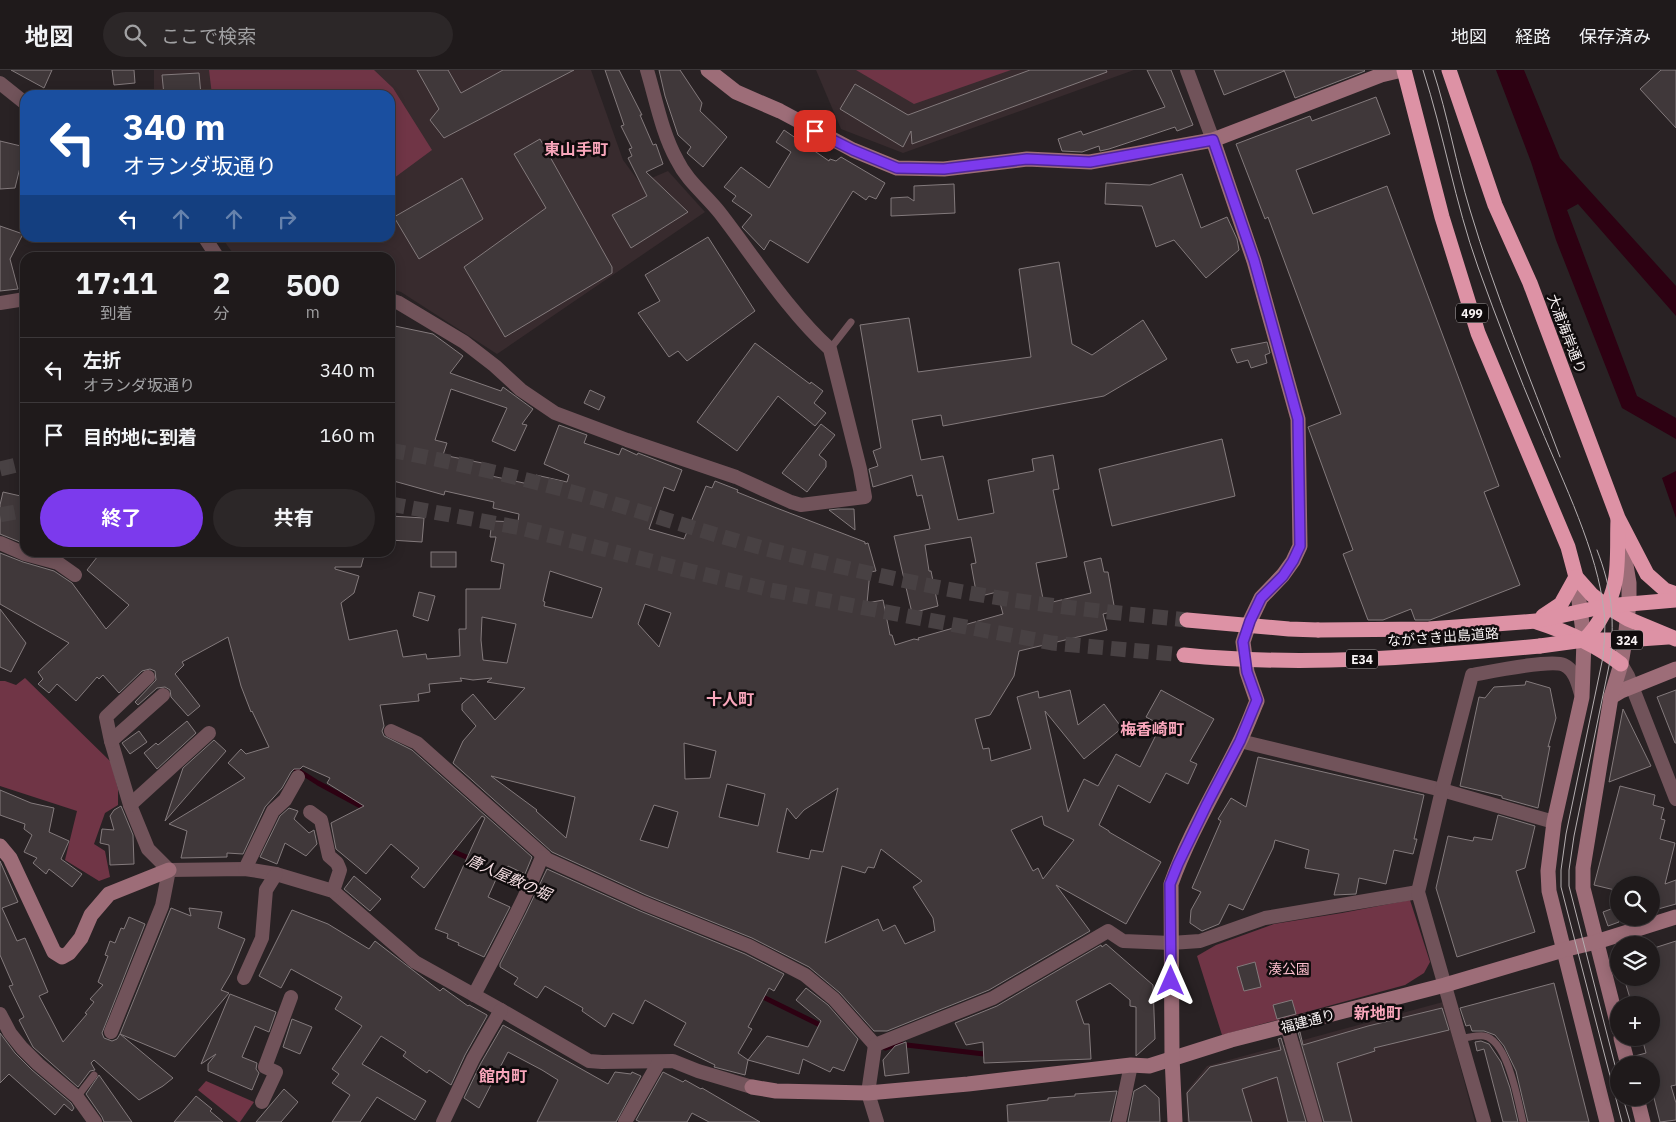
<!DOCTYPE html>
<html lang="ja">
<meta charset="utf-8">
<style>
:root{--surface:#1f1a1b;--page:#2c2728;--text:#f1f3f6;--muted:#a1a1a3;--line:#3c383a;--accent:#7c3aed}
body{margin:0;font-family:"IBM Plex Sans","Noto Sans JP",sans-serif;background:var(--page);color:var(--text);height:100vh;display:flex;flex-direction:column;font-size:19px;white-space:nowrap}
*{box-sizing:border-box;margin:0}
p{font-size:16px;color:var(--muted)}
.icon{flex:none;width:28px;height:28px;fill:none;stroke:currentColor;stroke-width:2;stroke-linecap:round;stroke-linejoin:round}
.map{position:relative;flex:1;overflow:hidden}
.panel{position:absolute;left:20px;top:182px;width:375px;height:305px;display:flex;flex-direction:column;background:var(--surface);border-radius:15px;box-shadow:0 2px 12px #0003,0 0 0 1px var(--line)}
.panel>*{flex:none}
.banner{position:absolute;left:20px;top:20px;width:375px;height:152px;border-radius:15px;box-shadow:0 2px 12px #0003,0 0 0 1px var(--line);background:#1a4fa0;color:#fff;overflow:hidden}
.buttons{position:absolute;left:1610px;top:806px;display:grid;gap:10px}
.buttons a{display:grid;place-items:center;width:50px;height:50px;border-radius:50%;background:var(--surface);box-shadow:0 2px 12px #0003,0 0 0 1px var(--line);font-size:25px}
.pin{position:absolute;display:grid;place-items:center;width:42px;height:42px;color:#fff;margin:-21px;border-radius:10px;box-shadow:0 2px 8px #0006}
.me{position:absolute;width:55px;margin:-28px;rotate:0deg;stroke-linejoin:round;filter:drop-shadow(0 0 4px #0008)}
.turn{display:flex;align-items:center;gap:18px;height:105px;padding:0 20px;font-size:22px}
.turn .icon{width:65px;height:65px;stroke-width:2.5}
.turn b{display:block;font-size:35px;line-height:42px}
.lanes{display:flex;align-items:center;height:48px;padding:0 20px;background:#0003;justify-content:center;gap:25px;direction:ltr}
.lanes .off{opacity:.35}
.eta{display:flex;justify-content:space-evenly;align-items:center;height:85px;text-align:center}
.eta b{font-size:30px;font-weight:700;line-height:35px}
.primary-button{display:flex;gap:10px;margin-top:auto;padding:10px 20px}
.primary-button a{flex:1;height:58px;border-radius:30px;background:var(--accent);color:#fff;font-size:20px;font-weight:700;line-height:58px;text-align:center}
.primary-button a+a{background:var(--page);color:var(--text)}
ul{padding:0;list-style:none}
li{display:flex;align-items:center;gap:15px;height:65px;padding:0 20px;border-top:1px solid var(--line)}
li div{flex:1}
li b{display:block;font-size:19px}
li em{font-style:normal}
header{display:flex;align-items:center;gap:30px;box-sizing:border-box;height:70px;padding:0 25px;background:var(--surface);border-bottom:1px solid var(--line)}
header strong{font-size:24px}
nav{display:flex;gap:28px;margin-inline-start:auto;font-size:18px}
.search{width:350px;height:45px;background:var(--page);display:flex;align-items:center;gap:12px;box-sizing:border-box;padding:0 18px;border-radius:28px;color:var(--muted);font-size:19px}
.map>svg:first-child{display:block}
</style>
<header>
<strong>地図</strong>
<div class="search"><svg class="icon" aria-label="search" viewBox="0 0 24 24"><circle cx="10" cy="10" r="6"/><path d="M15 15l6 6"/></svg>ここで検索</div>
<nav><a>地図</a><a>経路</a><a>保存済み</a></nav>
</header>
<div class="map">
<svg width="1676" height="1052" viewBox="0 0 1676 1052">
<rect width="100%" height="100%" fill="#292224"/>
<g fill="#382b2e">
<polygon points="154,0 591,0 623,90 640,113 668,101 705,142 497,284 401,222 390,219 390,188 271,187 232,182 222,168 390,168 390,25 154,25"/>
<polygon points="816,0 1134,0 903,83 841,59"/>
<polygon points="1443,932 1475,1052 1187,1052 1186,1022 1207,996"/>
</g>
<g fill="#703546">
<polygon points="209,0 374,0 393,18 432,80 390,111 390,25 212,25"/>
<polygon points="856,0 1011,0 914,34"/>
<polygon points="25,608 111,692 118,719 118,735 105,743 94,774 105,781 110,807 99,811 65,790 77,741 0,716 0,611 5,611 16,615"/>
<polygon points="1410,830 1430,892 1424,903 1405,915 1222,965 1197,886 1216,875 1274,854 1342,843"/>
<polygon points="206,1011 254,1032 240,1052 238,1052 198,1020"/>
</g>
<g fill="#2d0112">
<polygon points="1496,0 1524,0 1560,88 1676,216 1676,246 1578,134 1567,140 1637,326 1676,348 1676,369 1622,338 1556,170 1531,92"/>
<polygon points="1676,401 1676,448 1662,408"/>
</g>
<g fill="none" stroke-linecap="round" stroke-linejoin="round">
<g stroke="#2d0112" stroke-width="5">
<polyline points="296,699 318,713 368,740"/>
<polyline points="447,779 471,789"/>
<polyline points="495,800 529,814"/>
<polyline points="759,925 818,954"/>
<polyline points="885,978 898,974 984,984"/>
</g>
</g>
<g fill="#40383a" stroke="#837a7c" fill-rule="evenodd">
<polygon points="11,0 52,0 44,18"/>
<polygon points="112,0 134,0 135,13 114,15"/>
<polygon points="417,0 448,0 461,23 503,0 574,0 444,68 430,50 439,39"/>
<polygon points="605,0 619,0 642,45 640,45 653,75 656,74 663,94 646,102 688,142 631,178 612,145 647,126 628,88 632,86 629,79 632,78 621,56 624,55"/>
<polygon points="659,0 680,0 702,33 700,41 727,67 703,97 687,83 691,77 678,65 665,26"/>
<polygon points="1030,0 1106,0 1107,2 912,74 911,61 903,77 840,39 855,14 908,45"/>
<polygon points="1147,0 1171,0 1193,55 1177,61 1175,57 1109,79 1100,81 1099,76 1082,82 1062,81 1058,69 1081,61 1083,65 1165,37"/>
<polygon points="1214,0 1283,0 1284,1 1224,25"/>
<polygon points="1284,0 1364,0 1365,1 1295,28"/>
<polygon points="1661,0 1676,0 1676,58 1640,19"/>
<polygon points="199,3 201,25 164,25 162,5"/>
<polygon points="1376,27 1390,64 1296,100 1313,144 1387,116 1499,416 1484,422 1520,515 1430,550 1415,550 1411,539 1383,550 1368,550 1343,484 1353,480 1308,357 1341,344 1268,147 1265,149 1236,74 1310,46 1312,51"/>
<polygon points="784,60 829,91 830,89 836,91 841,87 885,113 876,129 869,126 866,130 853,121 808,193 770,170 764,180 742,157 752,145 732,131 736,126 724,117 741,97 769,118 791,82 776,72"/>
<polygon points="540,69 612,197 612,203 505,267 464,197 546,138 514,84"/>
<polygon points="0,71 25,77 15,118 0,119"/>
<polygon points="1182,104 1201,158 1227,147 1237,169 1239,180 1206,208 1174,170 1156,177 1142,136 1105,134 1106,113 1150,115"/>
<polygon points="462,108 483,149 419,189 394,147"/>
<polygon points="954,114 955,143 891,146 891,128 908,127 914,131 914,116"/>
<polygon points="0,156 23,164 10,189 18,219 0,221"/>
<polygon points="708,167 755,241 687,291 678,281 669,287 638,243 660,231 645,205"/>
<path d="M1059,192L1072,274L1092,285L1143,250L1167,289L1104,326L943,356L941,345L912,350L921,390L943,386L958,450L994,443L988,410L1034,401L1032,389L1053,385L1059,419L1053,420L1067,487L1036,493L1044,534L1091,523L1084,492L1101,488L1104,502H1108L1115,541L1103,544L1107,560L1019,581L1014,606L990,645L975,649L983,679L989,678L991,691L1031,679L1017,627L1038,621L1039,628L1070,620L1078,655L1104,634L1122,658L1084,689L1045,641L1068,742L1084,709L1098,716L1116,684L1140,697L1161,655L1146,647L1161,620L1214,649L1190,691L1197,694L1188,714L1166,703L1150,733L1118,715L1099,755L1109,761V762L1161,792L1126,854L1056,815L1090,861L989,920L887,961H874L840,923L809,897L752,868L646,825L552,782L453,693L463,671L476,656L462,640V634L473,624L495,650L525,618L487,612L492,608L473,610L460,608L462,611L429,614L430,622L418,624L419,631L380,635L384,656L382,661L384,666L412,680L532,787L525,804L508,796L507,798L502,796L488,827L510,837L484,887L458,875L459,873L447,868L448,864L435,859L485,748L482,746L424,818L411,807L419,798L391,774L366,804L336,779L331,753L364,736L327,713L330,708L303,696L300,699H294L291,702L282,718L265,737L243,784L227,783V787L181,788L187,761L169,754L245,708L228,693L241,679L246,684L269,677L252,641L251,642L241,616L228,567L182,592L184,595L175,604L200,636L188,646L171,627L170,620L165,617L157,618L138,635L135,632L156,610L155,601L150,599L142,601L119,623L103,605L99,609L97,607L76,631L57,614L49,623L38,614L43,609L38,602L69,573L0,534V483L23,492L54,501L72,513L106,559L129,535L87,500L101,482H365L361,497H335V499L359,506L354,523L341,533L349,570L397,560L403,587L426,584L427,589L460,586L459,559H466V519H500L504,494L491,491L496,467H490L492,451L518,452L519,444L493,438L494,432L445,421L444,425L390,410V255L433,264L463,286L450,303L501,321L503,317L533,339L522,354L527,355L515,381L492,371L507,338L451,319L435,370L447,373L443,385L492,395L487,405L533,415L536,405L567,412L569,405L544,394L559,355L587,365L584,373L619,385L622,378L637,385L638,383L682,400L674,421L664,417L649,459L684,469L706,416L712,418L715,411L738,420L737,422L774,437L865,472V474L868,473L876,501L870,502L867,533L883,530L890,565H892L895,575L914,569L919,570L918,568L1003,544L997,522L977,527L971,494L976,493L971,467L925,475L929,501H931L938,536L912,543L894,466L930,459L922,425L917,426L912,405L873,417L869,399L878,396L873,381L881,378L860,255L909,248L918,302L1031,287L1019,199ZM550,501L602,518L592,548L544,536L545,532L543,531ZM645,534L671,543L659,577L638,554ZM482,547L516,554L507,593L483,590L481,570ZM684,673L716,681L710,708L685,709ZM491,706L575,727L566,768L536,741L537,740ZM727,714L765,724L758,756L719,747ZM838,718L823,782L811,780L809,789L777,782L787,738L796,749L804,740ZM654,735L678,742L668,778L640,770ZM1042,746L1044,755L1074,770L1043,809L1038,798L1033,801L1011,760ZM881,779L922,811L913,817L933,848L935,861L905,874L895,855L883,861L878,849L825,873L842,796L865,803L868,797L874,798Z"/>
<polygon points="1267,272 1270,283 1265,285 1267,293 1251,298 1248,290 1237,293 1231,279"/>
<polygon points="755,273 810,314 811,312 823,321 814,333 826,343 815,356 778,326 737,381 697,352"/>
<polygon points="590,320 605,327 599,340 584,333"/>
<polygon points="821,354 835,365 819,385 826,391 826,397 807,422 782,403"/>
<polygon points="1222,369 1235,426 1112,456 1099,399"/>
<polygon points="3,422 25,427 25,474 0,464 0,435"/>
<polygon points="838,439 854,439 855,460 829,440"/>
<polygon points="390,446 424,448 422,472 390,470"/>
<rect x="431" y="482" width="25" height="15"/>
<polygon points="419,522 435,526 428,551 413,546"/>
<polygon points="0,539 26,573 11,602 0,597"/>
<polygon points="1526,611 1550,618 1556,648 1548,677 1550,676 1538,738 1502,728 1502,726 1460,716 1479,627 1485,628 1494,617 1525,615"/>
<polygon points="1676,620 1676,673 1675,673 1657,627"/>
<polygon points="1623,639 1651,696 1609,712"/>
<polygon points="187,651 196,663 157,699 144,683 156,673 158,675"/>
<polygon points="139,661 147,672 130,684 122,673"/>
<polygon points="214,670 226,681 165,751 183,698"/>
<polygon points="1258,687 1424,725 1414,769 1417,769 1413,784 1394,780 1386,814 1359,808 1356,824 1334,825 1339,804 1305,798 1309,780 1275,770 1273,778 1243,840 1229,834 1219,854 1202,861 1190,853 1191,840 1201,822 1192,818 1221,751 1218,749 1231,728 1246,737"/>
<polygon points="1620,716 1655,725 1653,735 1664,738 1661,749 1665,750 1660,769 1675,773 1665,814 1676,810 1676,834 1658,839 1657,843 1651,845 1651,815 1619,815 1619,821 1594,815"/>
<polygon points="0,720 31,733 54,738 49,762 69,771 61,789 82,804 72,817 49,799 46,804 33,793 37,788 24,782 32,765 24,759 25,754 0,745"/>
<polygon points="121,736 133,765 134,794 110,795 109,775 100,773 102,759 114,760 110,746 114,740"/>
<polygon points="289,738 298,741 294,749 309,763 314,760 317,774 306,786 285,773 277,794 260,787 280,746"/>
<polygon points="1498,745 1535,756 1525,798 1516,801 1535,862 1457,887 1436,818 1448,766 1473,771 1474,767 1492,770"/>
<polygon points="0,791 18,832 2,838 17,871 25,868 48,922 39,926 63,972 87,944 85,943 94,932 90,929 103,915 98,912 108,886 105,885 110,871 115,873 121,858 124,859 129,847 145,854 102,963 104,968 112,971 117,969 120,964 173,1008 163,1016 139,1030 94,990 91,993 95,1000 90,1001 78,1017 33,977 19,950 24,947 9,916 13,915 0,885"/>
<polygon points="547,799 640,841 745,884 784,904 774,921 769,918 748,957 752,959 738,983 748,990 745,1005 714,997 715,995 674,975 686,953 645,930 633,954 613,943 605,957 582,941 583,938 545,916 537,928 514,914 518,908 500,897 500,894 526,843"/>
<polygon points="354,806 381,829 370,841 344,819"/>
<polygon points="1619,836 1619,852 1608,856 1603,842"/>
<polygon points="171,838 191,846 189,838 222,842 218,858 245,869 231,903 221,920 229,923 175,987 120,964"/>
<polygon points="292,840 328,854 369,879 375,871 440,921 443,918 468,936 469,935 487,945 487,946 465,985 451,1015 429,1000 427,1003 414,994 403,986 406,982 381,966 362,994 426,1031 415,1050 377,1027 360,1052 332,1052 350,1025 332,1013 339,1004 332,999 362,956 335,939 342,927 291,899 281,918 259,906"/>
<polygon points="1676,871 1676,1015 1671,1016 1676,1033 1676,1050 1660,1052 1651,1016 1651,995 1637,995 1635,986 1646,983 1642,968 1651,968 1651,935 1632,935 1624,908 1651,908 1651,879"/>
<polygon points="1106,874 1153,915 1155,969 1136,986 1136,937 1130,936 1130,930 1110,913 1076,931 1084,954 1089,954 1091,989 984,993 983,972 966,975 955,953 997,936 1101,875 1102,877"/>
<polygon points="1255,892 1261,917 1244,921 1237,897"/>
<polygon points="1554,913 1589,1052 1528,1052 1516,1001 1504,976 1495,965 1484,961 1472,961 1470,955 1466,956 1460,938"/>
<polygon points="806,918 828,935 858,969 844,1001 833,997 830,1002 803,989 799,1004 748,990 767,966 808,977 821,951 796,930"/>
<polygon points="230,924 276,942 269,962 255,956 242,987 257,993 256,999 259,1003 252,1020 208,1001 208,994 216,984 201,994"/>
<polygon points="1292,930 1296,944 1277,949 1273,935"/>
<polygon points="1442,938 1449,960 1374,978 1375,981 1337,993 1352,1052 1324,1052 1298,962 1300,962 1303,975 1368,956"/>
<polygon points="292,949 312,957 300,984 283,977"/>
<polygon points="503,955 608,1014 615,1002 631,1004 632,1002 641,1006 616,1052 537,1052 558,1010 542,1000 508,982 479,1038 464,1028 481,993"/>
<polygon points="0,963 15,983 32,1000 71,1033 74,1038 72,1041 64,1034 55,1045 9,1004 0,1013"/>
<polygon points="1281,968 1306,1052 1288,1052 1277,1007 1242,1019 1252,1052 1189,1052 1187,1023 1210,997 1281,980 1278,969"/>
<polygon points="1481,971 1489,974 1501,992 1510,1018 1518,1052 1503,1052 1484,979 1477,981 1475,972"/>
<polygon points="906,972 909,1003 885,1006 883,990 895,976"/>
<polygon points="663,1002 683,1012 685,1010 701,1019 702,1018 760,1052 709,1052 692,1043 687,1052 640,1052 636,1050"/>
<polygon points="99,1005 132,1052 104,1052 102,1047 86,1024"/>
<polygon points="1145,1015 1159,1028 1160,1052 1128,1052 1134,1021"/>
<polygon points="284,1019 298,1032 281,1052 256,1052"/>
<polygon points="1117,1021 1110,1052 1008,1052 1007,1035 1048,1030 1048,1028 1075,1026 1075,1024"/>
<polygon points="196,1026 212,1039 210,1041 223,1052 174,1052"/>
</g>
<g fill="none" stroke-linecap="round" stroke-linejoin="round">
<g stroke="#484143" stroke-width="15" stroke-dasharray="15 8" stroke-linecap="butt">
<path d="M390,380C469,395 548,414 625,437C679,453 732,471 787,484C853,500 920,515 987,526C1054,537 1120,543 1187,550"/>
<polyline points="0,399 25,393"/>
<polyline points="390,434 521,458 690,501 771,520 860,537 1052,573 1184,585"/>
<polyline points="0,445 25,440"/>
</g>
<g stroke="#71535a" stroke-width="7">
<polyline points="830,279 851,252"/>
<path d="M1460,968C1467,968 1477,965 1484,966C1508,970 1518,1032 1523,1052"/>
<polyline points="77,1027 94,1005"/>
</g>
<g stroke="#71535a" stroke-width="14">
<polyline points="1187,0 1213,70"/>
<polyline points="0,13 25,33"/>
<polyline points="205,168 218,188"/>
<path d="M390,230L399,233L464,272L495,296L521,320L555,343L627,370L736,407L791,432L801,435L865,427L860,399L830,279C789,242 754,187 720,143C706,125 687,111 677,90C662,63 656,30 647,0"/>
<polyline points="0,233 25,229"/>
<polyline points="0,473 25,484 58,493 75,505"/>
<polyline points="1621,594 1628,606 1676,729"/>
<polyline points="148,607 106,647 111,671 130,735 148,779 169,800 245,799 276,804 333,821 415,892 501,940 589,991 602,992 673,991 698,1001 752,1017"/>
<polyline points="391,661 417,673 545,787"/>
<polyline points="111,671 163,625"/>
<polyline points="1240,671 1442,720 1554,752"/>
<polyline points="130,735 209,663"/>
<polyline points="310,742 321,750 329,786 337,793 340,800 333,821"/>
<polyline points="245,799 273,741 285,730 298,707"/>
<polyline points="244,908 262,868 266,820 276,804"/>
<path d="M474,925C498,879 523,834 542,787L643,833L749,876L805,905L834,929L875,975"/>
<polyline points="0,944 10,963 22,978 38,994 77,1027 95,1052"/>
<polyline points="1287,956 1315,1052"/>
<polyline points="111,962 162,836 169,800"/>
<polyline points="875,975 993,928 1108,861 1123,871 1171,873 1200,871 1265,848 1418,822"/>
<polyline points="875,975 868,1023 877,1052"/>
<polyline points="262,1032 276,1002 265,997 291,927"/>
<polyline points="443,1052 473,989 501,940"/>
<polyline points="625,1052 659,992"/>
<polyline points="1119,1052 1131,995"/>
<path d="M1484,1052L1418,822L1442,720L1472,605C1489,602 1551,589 1564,595C1575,600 1578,614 1581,624"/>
</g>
<g stroke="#9d6d78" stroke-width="15">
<polyline points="708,0 736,22 780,41 853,80 897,98 944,99 1027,89 1090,92 1213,70 1381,5 1402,0"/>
<polyline points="1576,507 1584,570 1582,627 1554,752 1548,801 1549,821 1607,1052"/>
<polyline points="1611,627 1621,621 1676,599"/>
<polyline points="0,776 10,788 54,882 62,887 69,883 81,868 91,845 109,824 169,800"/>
<polyline points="1619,960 1583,818 1583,798 1611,627 1621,594 1625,570 1629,533 1629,513 1622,471"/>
<polyline points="1621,968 1628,995"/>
<polyline points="752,1017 776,1021 868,1023 968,1014 1131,995 1149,996 1231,970 1445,915 1563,880 1596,872 1676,847"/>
<polyline points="1637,1028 1643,1052"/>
<path d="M1175,1052L1172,987L1171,814C1189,764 1216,720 1239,673C1246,659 1251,645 1257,631L1247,602L1243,572L1250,551L1261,528L1283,505L1293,491L1300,476L1298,349L1254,191L1213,70"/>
</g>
<g stroke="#dd92a5" stroke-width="15">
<polyline points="1404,0 1442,147 1478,263 1568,477 1576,507 1592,525 1606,536 1628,549 1676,569"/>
<polyline points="1449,0 1495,135 1530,213 1618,448 1647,504 1665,520 1676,524"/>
<polyline points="1543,546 1561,534 1576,507"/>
<path d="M1537,552C1568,562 1595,574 1621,594"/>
<polyline points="1318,560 1429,559 1536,551 1606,536 1676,530"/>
<path d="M1584,570C1599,556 1611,532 1615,512C1619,493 1617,470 1618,450"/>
<polyline points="1540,576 1584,570 1625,570 1668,567"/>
</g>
<g stroke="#b4aeb0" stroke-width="1">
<path d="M1423,0C1444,65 1455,133 1478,197C1497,250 1518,304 1540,356C1563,412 1598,482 1604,542C1606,557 1604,572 1603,587L1566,764L1561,800V817L1622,1052"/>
<path d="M1433,0C1448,46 1456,94 1470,140C1495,224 1529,305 1560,387"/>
<path d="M1597,480C1612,519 1614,545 1611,586L1574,766L1569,800V816L1619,1011"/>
<polyline points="1623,1028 1630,1052"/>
</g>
<g stroke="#dd92a5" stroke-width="15">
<polyline points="1187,550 1289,559 1318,560"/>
<path d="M1184,585C1302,597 1422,587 1540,576"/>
</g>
</g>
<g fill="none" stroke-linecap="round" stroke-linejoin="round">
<defs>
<polyline id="route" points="815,61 853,80 897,98 944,99 1027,89 1090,92 1213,70 1254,190 1298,349 1300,476 1293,491 1283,506 1261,528 1250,551 1243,572 1247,602 1257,630 1240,671 1207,734 1178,794 1170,814 1171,911"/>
</defs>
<use href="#route" stroke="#51269a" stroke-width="12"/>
<use href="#route" stroke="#7c3aed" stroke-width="9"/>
</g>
<g text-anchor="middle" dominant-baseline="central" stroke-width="5" stroke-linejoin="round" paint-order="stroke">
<g fill="#100c0d" stroke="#b2adae" stroke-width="1">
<rect x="1456" y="233.5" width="32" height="19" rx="4"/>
<rect x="1611" y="560.5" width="32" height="19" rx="4"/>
<rect x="1346" y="579.5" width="32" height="19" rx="4"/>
</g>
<g font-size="12" font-weight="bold" fill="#f7f2f3">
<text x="1472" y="243">499</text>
<text x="1627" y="570">324</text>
<text x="1362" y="589">E34</text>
</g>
<g font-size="14" fill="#f7f2f3" stroke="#100c0d">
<text transform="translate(1567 264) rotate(69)">大浦海岸通り</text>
<text transform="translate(1443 567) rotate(-4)">ながさき出島道路</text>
<text transform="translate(1308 951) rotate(-15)">福建通り</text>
</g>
<g font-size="14" fill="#fcbecd" stroke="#100c0d">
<text x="1289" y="899">湊公園</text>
</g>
<g font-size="15" font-style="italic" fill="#f4dee2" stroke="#100c0d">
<text transform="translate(509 807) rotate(24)">唐人屋敷の堀</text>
</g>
<g font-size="16" font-weight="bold" fill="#f9a6bb" stroke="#100c0d">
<text x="576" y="79">東山手町</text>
<text x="730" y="629">十人町</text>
<text x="1152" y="659">梅香崎町</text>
<text x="1378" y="943">新地町</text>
<text x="503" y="1006">館内町</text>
</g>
</g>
</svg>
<div class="buttons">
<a><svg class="icon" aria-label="search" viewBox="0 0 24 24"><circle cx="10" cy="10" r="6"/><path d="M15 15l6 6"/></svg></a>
<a><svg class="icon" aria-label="layers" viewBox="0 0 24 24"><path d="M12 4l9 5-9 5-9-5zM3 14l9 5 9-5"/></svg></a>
<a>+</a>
<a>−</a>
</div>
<div class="pin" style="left:815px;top:61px;background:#d93025"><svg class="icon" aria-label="arrive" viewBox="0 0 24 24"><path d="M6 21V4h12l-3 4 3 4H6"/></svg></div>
<svg class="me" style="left:1171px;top:911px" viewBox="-20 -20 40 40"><path d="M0-17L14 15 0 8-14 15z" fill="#7c3aed" stroke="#fff" stroke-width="4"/></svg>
<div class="banner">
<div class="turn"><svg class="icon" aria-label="left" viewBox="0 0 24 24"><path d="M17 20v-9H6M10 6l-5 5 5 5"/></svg><div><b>340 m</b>オランダ坂通り</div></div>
<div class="lanes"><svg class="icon" aria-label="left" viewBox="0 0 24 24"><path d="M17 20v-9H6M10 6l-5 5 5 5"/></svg><svg class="icon off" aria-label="ahead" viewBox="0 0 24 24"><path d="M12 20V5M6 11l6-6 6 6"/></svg><svg class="icon off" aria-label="ahead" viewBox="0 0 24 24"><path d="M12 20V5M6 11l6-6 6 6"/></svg><svg class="icon off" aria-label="right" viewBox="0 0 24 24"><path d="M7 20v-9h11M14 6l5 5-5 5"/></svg></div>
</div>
<section class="panel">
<div class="eta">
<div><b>17:11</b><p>到着</p></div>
<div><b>2</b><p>分</p></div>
<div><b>500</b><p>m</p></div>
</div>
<ul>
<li><svg class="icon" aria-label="left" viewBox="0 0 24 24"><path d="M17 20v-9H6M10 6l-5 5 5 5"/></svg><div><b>左折</b><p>オランダ坂通り</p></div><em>340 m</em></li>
<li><svg class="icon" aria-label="arrive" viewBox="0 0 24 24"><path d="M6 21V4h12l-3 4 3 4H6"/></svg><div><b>目的地に到着</b></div><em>160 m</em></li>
</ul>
<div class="primary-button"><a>終了</a><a>共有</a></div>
</section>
</div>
